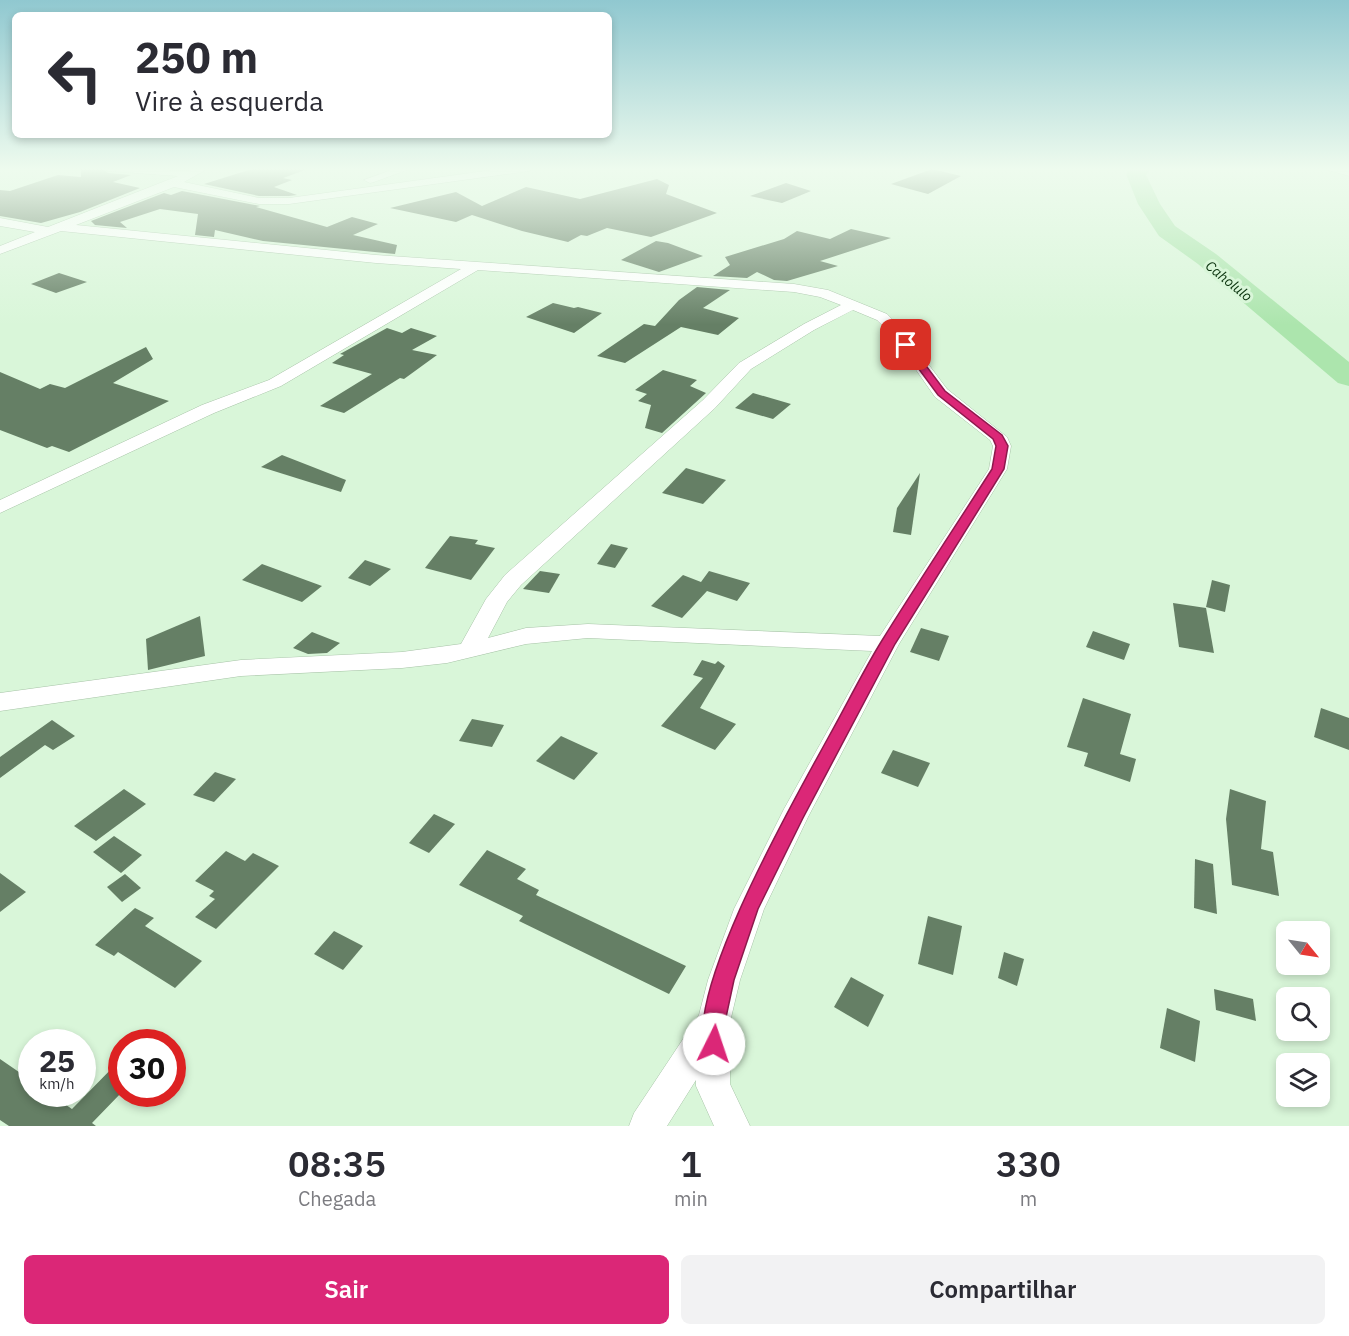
<!DOCTYPE html>
<html lang="pt">
<meta charset="utf-8">
<style>
:root{--surface:#fff;--page:#f2f2f3;--text:#2b2b33;--muted:#7c7c81;--accent:#db2777}
body{margin:0;font-family:"IBM Plex Sans",sans-serif;background:var(--page);color:var(--text);height:100vh;display:flex;flex-direction:column;font-size:22px;white-space:nowrap}
*{box-sizing:border-box;margin:0}
p{font-size:20px;color:var(--muted)}
.icon{flex:none;width:33px;height:33px;fill:none;stroke:currentColor;stroke-width:2;stroke-linecap:round;stroke-linejoin:round}
.map{position:relative;height:1126px;overflow:hidden}
.sheet{display:flex;flex-direction:column;background:var(--surface);flex:1}
.sheet>*{flex:none}
.banner{position:absolute;left:12px;top:12px;width:600px;height:126px;border-radius:9px;box-shadow:0 3px 9px #0003;background:#fff;color:var(--text);overflow:hidden}
.needle{width:39px;rotate:120deg}
.tools{position:absolute;left:1276px;top:921px;display:grid;gap:12px}
.tools a{display:grid;place-items:center;width:54px;height:54px;border-radius:9px;background:var(--surface);box-shadow:0 3px 9px #0003;font-size:30px}
.speed{position:absolute;left:18px;top:1029px;display:flex;gap:12px;font-size:30px;font-weight:700;text-align:center}
.speed>*{display:grid;place-content:center;width:78px;height:78px;border-radius:50%;background:var(--surface);box-shadow:0 3px 9px #0003;line-height:1}
.speed small{font-size:15px;font-weight:400}
.speed .limit{border:9px solid #d22;background:#fff;color:#111}
.pin{position:absolute;display:grid;place-items:center;width:51px;height:51px;color:#fff;margin:-26px;border-radius:12px;box-shadow:0 3px 9px #0006}
.me{position:absolute;width:66px;margin:-33px;rotate:4deg;stroke-linejoin:round;filter:drop-shadow(0 0 4px #0008)}
.turn{display:flex;align-items:center;gap:21px;height:126px;padding:0 24px;font-size:27px}
.turn .icon{width:78px;height:78px;stroke-width:2.5}
.turn b{display:block;font-size:42px;line-height:51px}
.eta{display:flex;justify-content:space-evenly;align-items:center;height:102px;text-align:center}
.eta b{font-size:36px;font-weight:600;line-height:42px}
.action{display:flex;gap:12px;margin-top:auto;padding:12px 24px}
.action a{flex:1;height:69px;border-radius:9px;background:var(--accent);color:#fff;font-size:24px;font-weight:600;line-height:69px;text-align:center}
.action a+a{background:var(--page);color:var(--text)}
.map>svg:first-child{display:block}
</style>
<div class="map">
<svg width="1349" height="1126" viewBox="0 0 1349 1126">
<rect width="100%" height="100%" fill="#d9f6d9"/>
<g fill="none" stroke-linecap="round" stroke-linejoin="round">
<polygon fill="#ace5ad" fill-rule="evenodd" points="1131,168 1152,168 1146,175 1160,204 1175,226 1216,254 1349,362 1349,386 1338,383 1198,264 1159,236 1138,204 1126,174"/>
</g>
<g fill="#657f65">
<polygon points="81,168 101,168 108,173 131,175 113,182 140,188 80,212 41,223 0,216 0,190 10,191 58,175 81,177"/>
<polygon points="255,168 305,168 305,170 283,178 292,180 274,187 297,195 289,196 259,196 204,184"/>
<polygon points="932,169 961,176 928,194 891,184"/>
<polygon points="657,179 669,185 666,194 717,213 651,237 607,228 587,236 581,235 568,242 522,231 472,215 456,222 390,208 456,192 482,206 526,187 580,199"/>
<polygon points="786,183 811,191 782,203 750,196"/>
<polygon points="182,191 260,206 256,207 327,227 352,217 378,224 353,235 397,245 395,254 263,241 215,230 214,237 195,235 198,214 160,209 120,222 127,228 95,225 91,221 164,193 171,195"/>
<polygon points="851,229 891,238 820,261 838,266 787,281 774,280 757,272 747,278 713,276 730,265 725,257 784,239 797,231 830,239"/>
<polygon points="656,241 668,243 703,256 659,272 621,260"/>
<polygon points="59,273 87,282 56,293 31,284"/>
<polygon points="697,287 730,290 703,308 739,318 718,335 681,327 625,363 597,356 644,324 655,326 679,300"/>
<polygon points="553,303 574,308 578,307 602,313 574,333 526,317"/>
<polygon points="387,328 402,333 411,328 437,336 412,350 437,355 404,379 400,378 344,413 320,406 372,374 332,363 344,355 340,354"/>
<polygon points="146,347 153,359 113,383 169,401 69,452 52,446 47,448 0,430 0,372 40,389 50,384 65,388"/>
<polygon points="663,370 697,380 690,386 706,393 662,433 645,428 651,405 638,401 647,394 635,390"/>
<polygon points="753,393 791,404 773,419 735,408"/>
<polygon points="282,455 346,480 341,492 261,467"/>
<polygon points="686,468 726,480 703,504 662,493"/>
<polygon points="920,473 911,535 893,532 897,508"/>
<polygon points="450,536 478,540 475,544 495,548 471,580 425,568"/>
<polygon points="611,544 628,548 615,568 597,564"/>
<polygon points="365,560 391,569 370,586 348,578"/>
<polygon points="262,564 322,586 302,602 242,580"/>
<polygon points="540,571 560,574 549,593 523,589"/>
<polygon points="709,571 750,583 737,601 707,591 682,618 651,606 683,575 701,582"/>
<polygon points="1212,580 1230,585 1225,612 1206,607"/>
<polygon points="1173,603 1206,608 1214,653 1179,647"/>
<polygon points="200,616 205,656 148,670 146,639"/>
<polygon points="921,628 949,636 939,661 910,652"/>
<polygon points="1093,631 1130,644 1124,660 1086,647"/>
<polygon points="312,632 340,643 327,653 308,654 293,648"/>
<polygon points="702,660 715,664 718,661 725,666 700,708 736,724 715,750 661,726 703,678 693,675"/>
<polygon points="1083,698 1131,714 1120,754 1136,759 1130,782 1084,766 1088,753 1067,747"/>
<polygon points="1321,708 1349,718 1349,750 1314,737"/>
<polygon points="472,719 504,725 492,747 459,741"/>
<polygon points="52,720 75,736 53,750 45,745 0,778 0,757"/>
<polygon points="561,736 598,753 574,780 536,761"/>
<polygon points="893,750 930,763 918,787 881,773"/>
<polygon points="215,772 236,779 214,802 193,795"/>
<polygon points="124,789 146,804 96,841 74,826"/>
<polygon points="1230,789 1266,801 1261,849 1273,852 1279,896 1232,885 1226,819"/>
<polygon points="434,814 455,824 429,853 409,843"/>
<polygon points="114,836 142,855 121,873 93,852"/>
<polygon points="487,850 526,869 517,879 539,890 536,895 686,966 669,994 519,921 523,916 459,885"/>
<polygon points="226,851 245,861 253,853 279,866 216,929 195,917 215,899 209,896 214,891 195,881"/>
<polygon points="1195,859 1213,864 1217,914 1194,908"/>
<polygon points="0,873 26,892 0,912"/>
<polygon points="125,874 141,888 122,902 107,887"/>
<polygon points="135,908 154,918 145,926 202,961 175,988 118,952 114,956 95,945"/>
<polygon points="928,916 962,926 953,975 918,964"/>
<polygon points="334,931 363,946 343,970 314,954"/>
<polygon points="1004,952 1024,959 1017,986 998,978"/>
<polygon points="851,977 884,995 868,1027 834,1007"/>
<polygon points="1214,989 1253,999 1256,1021 1216,1010"/>
<polygon points="1167,1008 1200,1021 1195,1062 1160,1048"/>
<polygon points="122,1058 122,1092 92,1123 96,1126 9,1126 0,1120 0,1059 32,1081 32,1094 50,1094 72,1109"/>
</g>
<g fill="none" stroke-linecap="round" stroke-linejoin="round">
<defs>
<g id="street">
<path d="M103,168L189,171L196,168H209L184,182L259,198H289L507,168H534L529,171L289,204H259L174,187L76,225L376,255L794,284L828,290L887,314L901,328L947,389L1007,437L1011,446L1007,469L899,644L808,817L764,909L740,980L730,1022V1084L750,1126H714L696,1086V1080L667,1126H629L634,1113L699,1015L708,980L734,909L784,809L872,651L588,638L526,644L447,663L402,668L241,676L0,711V693L241,660L402,652L461,644L486,599L505,575L703,400L739,363L804,324L841,305L820,297L794,292L478,270L281,386L214,413L0,513V500L202,405L269,380L461,269L376,263L61,231L0,254V246L35,232L0,226V218L48,227L178,176L108,171ZM853,310L877,320L891,334L935,397L990,440L993,446L989,469L880,636L588,624L526,628L488,638L507,602L521,585L715,408L751,369L814,330Z"/>
<polygon points="397,168 412,168 374,182 370,183 364,180"/>
<polygon points="1327,168 1349,170 1349,176 1328,170"/>
</g>
</defs>
<use href="#street" stroke="#a7c3a7" stroke-width="1"/>
<use href="#street" fill="#fff" fill-rule="evenodd"/>
</g>
<linearGradient id="sky" x2="0" y2="1"><stop stop-color="#90c8d0"/><stop offset="0.52" stop-color="#eefbee"/><stop offset="1" stop-color="#eefbee" stop-opacity="0"/></linearGradient>
<rect width="1349" height="325" fill="url(#sky)"/>
<path fill="#db2777" stroke="#8e194d" stroke-width="1.5" d="M902,343H909L945,391L1002,435L1008,446L1004,469L895,644L803,818L758,909L734,980L725,1022L724,1044L721,1051L714,1054L706,1051C682,995 798,793 828,738C846,706 862,673 881,642C917,584 955,527 992,469L996,446L993,439L938,395L901,345Z"/>
<g text-anchor="middle" dominant-baseline="central" stroke-width="6" stroke-linejoin="round" paint-order="stroke">
<g font-size="14" font-style="italic" fill="#0b340f" stroke="#d9f6d9">
<text transform="translate(1229 281) rotate(39)">Caholulo</text>
</g>
</g>
</svg>
<div class="tools">
<a><svg class="needle" viewBox="-14 -14 28 28"><path d="M0-13l5 13h-10z" fill="#e53935"/><path d="M0 13l5-13h-10z" fill="#7c7c81"/></svg></a>
<a><svg class="icon" aria-label="search" viewBox="0 0 24 24"><circle cx="10" cy="10" r="6"/><path d="M15 15l6 6"/></svg></a>
<a><svg class="icon" aria-label="layers" viewBox="0 0 24 24"><path d="M12 4l9 5-9 5-9-5zM3 14l9 5 9-5"/></svg></a>
</div>
<div class="speed"><div>25<small>km/h</small></div><div class="limit">30</div></div>
<div class="pin" style="left:906px;top:345px;background:#d93025"><svg class="icon" aria-label="arrive" viewBox="0 0 24 24"><path d="M6 21V4h12l-3 4 3 4H6"/></svg></div>
<svg class="me" style="left:714px;top:1044px" viewBox="-20 -20 40 40"><circle r="19" fill="#fff"/><path d="M0-13L10 11 0 6-10 11z" fill="#db2777"/></svg>
<div class="banner">
<div class="turn"><svg class="icon" aria-label="left" viewBox="0 0 24 24"><path d="M17 20v-9H6M10 6l-5 5 5 5"/></svg><div><b>250 m</b>Vire à esquerda</div></div>
</div>
</div>
<section class="sheet">
<div class="eta">
<div><b>08:35</b><p>Chegada</p></div>
<div><b>1</b><p>min</p></div>
<div><b>330</b><p>m</p></div>
</div>
<div class="action"><a>Sair</a><a>Compartilhar</a></div>
</section>
